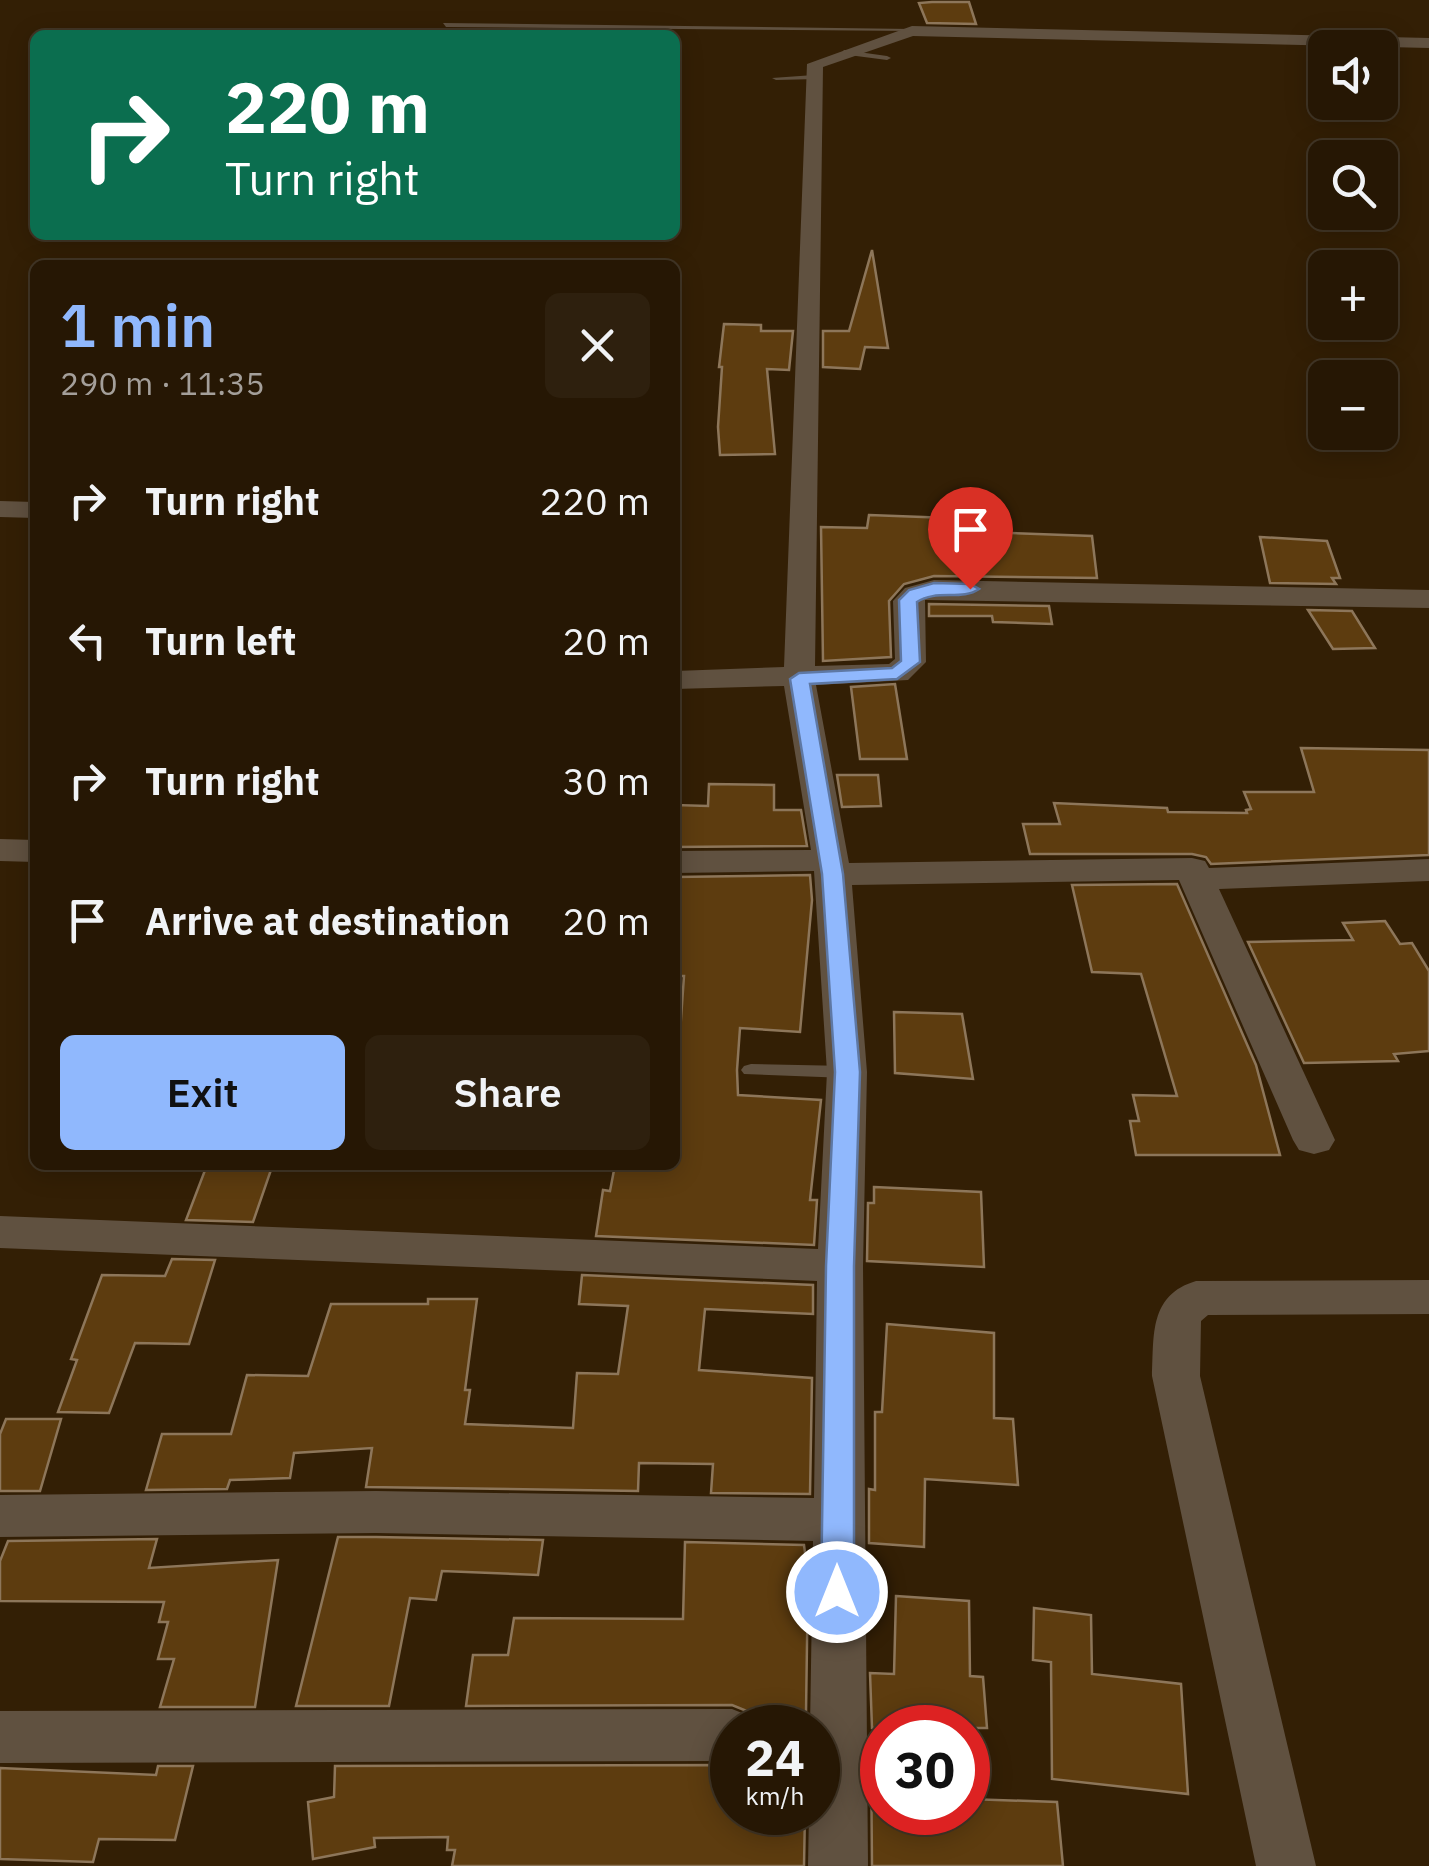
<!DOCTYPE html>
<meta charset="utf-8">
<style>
:root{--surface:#261704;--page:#2e200e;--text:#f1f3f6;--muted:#a49f9a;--line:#423626;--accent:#90b8fd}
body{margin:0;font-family:"IBM Plex Sans",sans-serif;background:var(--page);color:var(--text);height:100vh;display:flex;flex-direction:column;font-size:38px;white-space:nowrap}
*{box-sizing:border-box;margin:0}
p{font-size:32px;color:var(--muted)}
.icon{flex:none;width:55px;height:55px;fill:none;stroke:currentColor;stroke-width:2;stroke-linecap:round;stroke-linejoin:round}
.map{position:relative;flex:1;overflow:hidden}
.side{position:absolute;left:30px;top:260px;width:650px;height:910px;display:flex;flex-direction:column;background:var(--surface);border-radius:15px;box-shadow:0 5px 25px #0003,0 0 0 2px var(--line)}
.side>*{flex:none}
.hud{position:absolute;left:30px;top:30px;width:650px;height:210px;border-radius:15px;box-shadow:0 5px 25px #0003,0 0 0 2px var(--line);background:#0b6e4f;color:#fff;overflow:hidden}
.buttons{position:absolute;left:1308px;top:30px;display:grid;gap:20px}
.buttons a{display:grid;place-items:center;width:90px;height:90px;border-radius:15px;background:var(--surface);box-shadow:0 5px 25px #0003,0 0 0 2px var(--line);font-size:50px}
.speed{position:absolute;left:710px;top:1705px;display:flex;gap:20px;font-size:50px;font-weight:700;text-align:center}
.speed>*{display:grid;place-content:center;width:130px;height:130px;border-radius:50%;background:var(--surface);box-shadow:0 5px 25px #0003,0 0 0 2px var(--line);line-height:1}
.speed small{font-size:25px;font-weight:400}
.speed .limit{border:15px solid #d22;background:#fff;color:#111}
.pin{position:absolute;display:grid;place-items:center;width:85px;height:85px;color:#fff;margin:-102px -42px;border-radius:50% 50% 50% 0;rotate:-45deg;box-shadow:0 0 10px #0007}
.pin .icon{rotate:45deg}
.me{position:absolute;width:110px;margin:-55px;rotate:0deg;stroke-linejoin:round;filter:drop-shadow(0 0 8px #0008)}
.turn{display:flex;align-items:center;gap:35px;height:210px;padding:0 30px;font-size:45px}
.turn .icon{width:130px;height:130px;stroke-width:2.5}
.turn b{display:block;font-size:70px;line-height:85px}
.round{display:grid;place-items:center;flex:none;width:105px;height:105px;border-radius:15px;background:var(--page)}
.summary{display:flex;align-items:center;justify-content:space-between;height:170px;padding:0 30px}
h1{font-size:60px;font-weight:600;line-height:75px;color:var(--accent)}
.button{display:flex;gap:20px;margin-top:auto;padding:20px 30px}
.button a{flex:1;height:115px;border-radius:15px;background:var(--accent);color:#111;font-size:40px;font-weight:600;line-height:115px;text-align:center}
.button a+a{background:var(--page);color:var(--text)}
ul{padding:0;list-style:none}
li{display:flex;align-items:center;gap:30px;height:140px;padding:0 30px}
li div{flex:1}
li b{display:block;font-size:38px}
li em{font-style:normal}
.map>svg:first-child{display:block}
</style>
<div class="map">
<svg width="1429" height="1866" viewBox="0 0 1429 1866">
<rect width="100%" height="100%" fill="#331f05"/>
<g fill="#5d3c0f" stroke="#8d765a" stroke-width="2.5">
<polygon points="932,2 969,2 976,24 927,23 919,3"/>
<polygon points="872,250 888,348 865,347 860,369 823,367 823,331 849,331"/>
<polygon points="724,324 761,325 761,331 793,331 789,370 767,369 775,454 720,455 718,427 722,367 719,367"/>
<polygon points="869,515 949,518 952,531 1092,536 1097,578 934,576 904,584 889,601 891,657 823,661 821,527 867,528"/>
<polygon points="1260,537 1327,541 1340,578 1332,578 1336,584 1270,583"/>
<polygon points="929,604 1049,606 1052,624 993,622 992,616 929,616"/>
<polygon points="1308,610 1352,611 1375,648 1333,649"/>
<polygon points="895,684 907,759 860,759 851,687"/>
<polygon points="1301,748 1429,750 1429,855 1211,864 1206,857 1192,854 1030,854 1023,824 1060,824 1054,803 1167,808 1168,812 1247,813 1246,810 1251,809 1244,792 1314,792"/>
<polygon points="837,775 878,775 881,806 842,807"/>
<polygon points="709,784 774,785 774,810 801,810 807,846 675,847 675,805 708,806"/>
<polygon points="810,875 812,900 800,1032 740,1028 737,1070 738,1095 821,1100 810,1200 817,1200 814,1245 596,1236 603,1190 610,1191 615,1165 675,1165 675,1047 679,1047 684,976 677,976 675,877"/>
<polygon points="1177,884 1256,1065 1280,1155 1136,1155 1130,1121 1139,1121 1133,1095 1177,1096 1141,974 1092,972 1072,885"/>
<polygon points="1385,921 1400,944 1412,943 1429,971 1429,1051 1394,1054 1398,1061 1304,1063 1248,942 1353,940 1343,923"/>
<polygon points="894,1012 962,1014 973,1079 895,1073"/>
<polygon points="207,1165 272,1167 253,1222 186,1220"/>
<polygon points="874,1187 981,1192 984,1267 867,1261 868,1203 874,1203"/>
<polygon points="172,1259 215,1260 189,1344 135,1343 109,1413 58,1412 77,1360 71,1359 102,1275 165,1276"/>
<polygon points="582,1275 813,1285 813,1314 705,1309 699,1370 812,1378 810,1494 711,1493 713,1464 639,1463 638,1491 366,1487 372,1448 294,1453 290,1478 230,1480 227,1489 146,1490 162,1434 231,1434 247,1375 308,1376 331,1304 428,1304 428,1299 477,1299 465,1390 470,1390 465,1424 573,1428 577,1373 618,1374 628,1306 579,1304"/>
<polygon points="887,1324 994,1333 994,1418 1013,1419 1018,1485 925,1479 924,1547 869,1543 869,1489 875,1490 875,1412 882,1412"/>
<polygon points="6,1419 61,1419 40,1491 0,1491 0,1434"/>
<polygon points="338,1537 376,1537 543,1540 538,1575 442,1571 436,1600 410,1598 389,1706 296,1706"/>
<polygon points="157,1539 149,1568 278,1560 255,1707 160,1707 174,1659 158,1659 168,1622 159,1622 164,1602 0,1601 0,1561 8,1541"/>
<polygon points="685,1542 804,1545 808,1575 806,1713 754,1714 732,1705 466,1706 473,1655 508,1655 514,1618 683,1619"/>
<polygon points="896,1596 969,1601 970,1676 983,1677 987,1728 872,1728 870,1673 894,1674"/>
<polygon points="1034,1608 1091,1615 1092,1674 1181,1684 1188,1794 1052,1779 1051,1662 1033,1660"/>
<polygon points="871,1749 882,1749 882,1812 968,1812 968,1799 1057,1802 1063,1866 872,1866"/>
<polygon points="732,1765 732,1812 805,1812 804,1866 452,1866 455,1850 447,1850 448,1837 374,1838 375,1847 313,1859 308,1802 334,1797 335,1766"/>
<polygon points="158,1766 193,1766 175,1840 99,1839 93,1862 0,1859 0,1768 156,1775"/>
</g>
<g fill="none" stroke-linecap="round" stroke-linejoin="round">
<g fill="#605140" fill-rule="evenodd">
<polygon points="443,23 912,29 916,31 446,27"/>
<polygon points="844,50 887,56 891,58 887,60 841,54"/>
<polygon points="814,75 817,79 776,80 772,78"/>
<polygon points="751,1064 847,1066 857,1072 847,1078 744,1074 741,1070 744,1066"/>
</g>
<g fill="#605140" fill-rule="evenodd">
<polygon points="912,26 1429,38 1429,48 913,36 823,67 815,666 889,664 895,659 893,601 905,588 934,580 1429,590 1429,608 925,600 926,662 908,680 816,685 849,863 1192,858 1205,861 1209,868 1429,859 1429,881 1219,889 1335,1140 1329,1150 1314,1154 1299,1150 1293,1140 1179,880 852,885 867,1072 863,1266 868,1866 808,1866 809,1812 818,1812 818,1728 810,1728 813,1541 376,1533 0,1537 0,1495 376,1491 814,1498 817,1281 0,1248 0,1216 818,1249 827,1072 814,871 675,873 675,851 811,850 784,686 675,689 675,671 784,667 807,64"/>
<polygon points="0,501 35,502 35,518 0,517"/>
<polygon points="0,839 35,840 35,862 0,861"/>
<path d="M1429,1280V1314L1208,1315L1201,1321L1200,1376L1316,1866H1256L1152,1376C1154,1335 1149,1295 1196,1281Z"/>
<polygon points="732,1709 752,1717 757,1728 732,1728 732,1761 0,1763 0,1711"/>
</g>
</g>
<path fill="#90b8fd" stroke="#5e78a4" stroke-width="2.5" d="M934,583L970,584L979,589C962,601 936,589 917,602L920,662L897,679L810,684L843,874L860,1072L854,1266V1592L849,1601L837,1605L826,1601L821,1592L826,1266L835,1072L822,874L790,679L799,673L892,668L901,661L899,600L909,590Z"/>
</svg>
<div class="buttons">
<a><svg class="icon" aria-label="sound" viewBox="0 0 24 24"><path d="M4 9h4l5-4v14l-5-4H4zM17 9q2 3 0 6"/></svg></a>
<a><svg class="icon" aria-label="search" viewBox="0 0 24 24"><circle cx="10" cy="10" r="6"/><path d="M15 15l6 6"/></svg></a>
<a>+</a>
<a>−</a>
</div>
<div class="speed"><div>24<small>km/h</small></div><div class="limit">30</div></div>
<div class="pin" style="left:970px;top:589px;background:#d93025"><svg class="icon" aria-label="arrive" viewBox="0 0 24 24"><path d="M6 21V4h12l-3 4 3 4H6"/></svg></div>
<svg class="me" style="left:837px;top:1592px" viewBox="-20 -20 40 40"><circle r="17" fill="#90b8fd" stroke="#fff" stroke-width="3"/><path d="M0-11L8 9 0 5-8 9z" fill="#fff"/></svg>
<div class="hud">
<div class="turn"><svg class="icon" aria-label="right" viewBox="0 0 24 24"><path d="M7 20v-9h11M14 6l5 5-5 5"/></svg><div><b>220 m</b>Turn right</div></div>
</div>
<section class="side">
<div class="summary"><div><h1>1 min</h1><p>290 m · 11:35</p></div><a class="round"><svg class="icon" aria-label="close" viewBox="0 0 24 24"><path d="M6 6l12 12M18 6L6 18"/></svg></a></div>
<ul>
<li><svg class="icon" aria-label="right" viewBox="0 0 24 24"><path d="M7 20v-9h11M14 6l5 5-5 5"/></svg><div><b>Turn right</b></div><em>220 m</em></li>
<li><svg class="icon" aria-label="left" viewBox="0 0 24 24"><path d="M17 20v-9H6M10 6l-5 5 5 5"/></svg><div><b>Turn left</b></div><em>20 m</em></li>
<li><svg class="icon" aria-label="right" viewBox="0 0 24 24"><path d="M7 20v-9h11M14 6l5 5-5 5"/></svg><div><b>Turn right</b></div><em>30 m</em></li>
<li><svg class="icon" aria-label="arrive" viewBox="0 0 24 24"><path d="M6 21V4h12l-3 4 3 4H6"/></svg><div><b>Arrive at destination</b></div><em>20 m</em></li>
</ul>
<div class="button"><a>Exit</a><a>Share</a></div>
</section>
</div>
